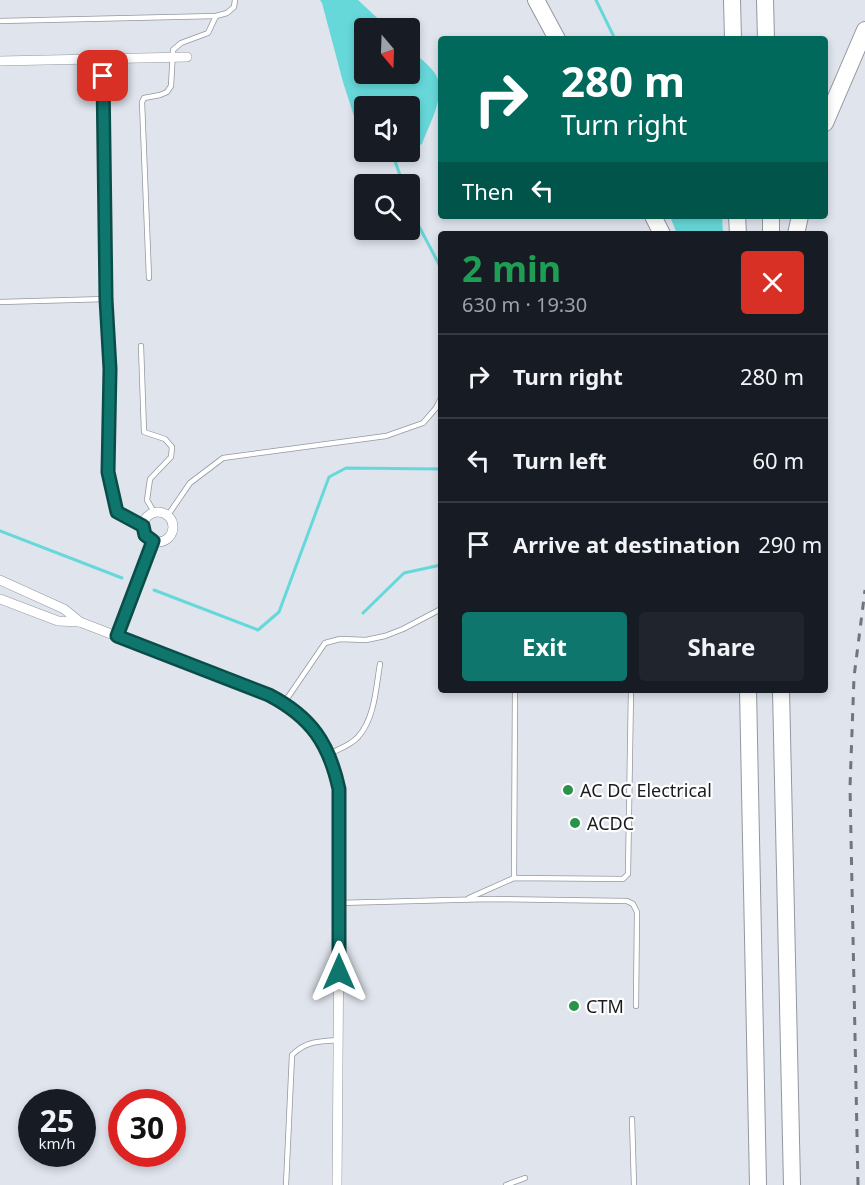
<!DOCTYPE html>
<meta charset="utf-8">
<style>
:root{--surface:#171b24;--page:#20242c;--text:#f1f3f6;--muted:#9ea1a6;--line:#363941;--accent:#0f766e}
body{margin:0;font-family:"Noto Sans",sans-serif;background:var(--page);color:var(--text);height:100vh;display:flex;flex-direction:column;font-size:22px;white-space:nowrap}
*{box-sizing:border-box;margin:0}
p{font-size:20px;color:var(--muted)}
.icon{flex:none;width:33px;height:33px;fill:none;stroke:currentColor;stroke-width:2;stroke-linecap:round;stroke-linejoin:round}
.map{position:relative;flex:1;overflow:hidden}
.panel{position:absolute;left:438px;top:231px;width:390px;height:462px;display:flex;flex-direction:column;background:var(--surface);border-radius:6px;box-shadow:0 3px 9px #0003}
.panel>*{flex:none}
.guide{position:absolute;left:438px;top:36px;width:390px;height:183px;border-radius:6px;box-shadow:0 3px 9px #0003;background:#00695c;color:#fff;overflow:hidden}
.needle{width:39px;rotate:161deg}
.controls{position:absolute;left:354px;top:18px;display:grid;gap:12px}
.controls a{display:grid;place-items:center;width:66px;height:66px;border-radius:6px;background:var(--surface);box-shadow:0 3px 9px #0003;font-size:30px}
.speed{position:absolute;left:18px;top:1089px;display:flex;gap:12px;font-size:30px;font-weight:700;text-align:center}
.speed>*{display:grid;place-content:center;width:78px;height:78px;border-radius:50%;background:var(--surface);box-shadow:0 3px 9px #0003;line-height:1}
.speed small{font-size:15px;font-weight:400}
.speed .limit{border:9px solid #d22;background:#fff;color:#111}
.pin{position:absolute;display:grid;place-items:center;width:51px;height:51px;color:#fff;margin:-26px;border-radius:12px;box-shadow:0 3px 9px #0006}
.me{position:absolute;width:66px;margin:-33px;rotate:0deg;stroke-linejoin:round;filter:drop-shadow(0 0 4px #0008)}
.turn{display:flex;align-items:center;gap:21px;height:126px;padding:0 24px;font-size:27px}
.turn .icon{width:78px;height:78px;stroke-width:2.5}
.turn b{display:block;font-size:42px;line-height:51px}
.then{display:flex;align-items:center;height:57px;padding:0 24px;background:#0003;gap:12px;font-size:22px}
.round{display:grid;place-items:center;flex:none;width:63px;height:63px;border-radius:6px;background:var(--page)}
.summary{display:flex;align-items:center;justify-content:space-between;height:102px;padding:0 24px}
h1{font-size:36px;font-weight:700;line-height:45px;color:#1e9e55}
.action{display:flex;gap:12px;margin-top:auto;padding:12px 24px}
.action a{flex:1;height:69px;border-radius:6px;background:var(--accent);color:#fff;font-size:24px;font-weight:700;line-height:69px;text-align:center}
.action a+a{background:var(--page);color:var(--text)}
ul{padding:0;list-style:none}
li{display:flex;align-items:center;gap:18px;height:84px;padding:0 24px;border-top:2px solid var(--line)}
li div{flex:1}
li b{display:block;font-size:22px}
li em{font-style:normal}
.map>svg:first-child{display:block}
</style>
<div class="map">
<svg width="865" height="1185" viewBox="0 0 865 1185">
<rect width="100%" height="100%" fill="#dfe4ed"/>
<g fill="#67d8da">
<path d="M320,0H358L388,28H364V74H410V48C417,56 427,63 434,72C449,91 429,124 422,144L410,150V106H364V145L363,144L343,82L322,3Z"/>
<polygon points="371,152 407,152 380,161"/>
<polygon points="670,216 722,216 723,234 677,234"/>
</g>
<g fill="none" stroke-linecap="round" stroke-linejoin="round">
<g stroke="#67d8da" stroke-width="3">
<polyline points="596,0 615,39"/>
<polyline points="394,152 394,158 403,184"/>
<polyline points="410,204 414,217 441,268"/>
<polyline points="0,531 122,578"/>
<polyline points="154,590 258,630 279,612 329,477 346,468 441,469"/>
<polyline points="363,613 404,573 441,565"/>
</g>
<defs>
<g id="service">
<polyline points="0,21 216,16 227,13 234,7 235,0"/>
<polyline points="149,278 142,102 144,98 160,95 167,92 171,86 173,50 181,43 208,33 216,16"/>
<polyline points="106,299 110,369 108,472 117,512 143,526"/>
<polyline points="0,302 106,299 103,58"/>
<polyline points="141,346 144,432 165,439 172,447 171,457 150,479 147,500 154,512"/>
<polyline points="168,515 190,483 223,458 386,436 423,423 436,408 441,398"/>
<polyline points="284,703 325,643 340,639 366,640 385,636 403,629 441,609"/>
<path d="M329,754C339,749 351,745 358,737C375,718 376,687 380,664"/>
<polyline points="514,878 515,690"/>
<polyline points="469,898 514,878 623,879 628,874 631,690"/>
<polyline points="338,903 491,899 627,901 633,904 637,912 636,1006"/>
<polyline points="632,1119 634,1185"/>
<path d="M286,1185L292,1055C306,1041 320,1041 339,1040"/>
<polyline points="506,1185 525,1178"/>
</g>
<g id="minor">
<polyline points="0,61 187,57"/>
<circle cx="158" cy="527" r="15"/>
<path d="M0,580L64,609L80,622L269,695C318,721 337,756 340,811L337,1185"/>
<polyline points="0,599 58,621 80,622"/>
<polyline points="117,636 153,541"/>
</g>
<g id="motorway">
<polyline points="536,0 557,39"/>
<polyline points="732,0 733,39"/>
<polyline points="765,0 766,39"/>
<polyline points="825,123 865,30"/>
<polyline points="653,216 662,234"/>
<polyline points="737,216 738,234"/>
<polyline points="771,216 771,234"/>
<polyline points="796,234 800,216"/>
<polyline points="748,690 758,1185"/>
<polyline points="781,690 792,1185"/>
</g>
</defs>
<use href="#service" stroke="#9398a0" stroke-width="6"/>
<use href="#minor" stroke="#9398a0" stroke-width="10"/>
<use href="#motorway" stroke="#9398a0" stroke-width="18"/>
<use href="#service" stroke="#fff" stroke-width="4.5"/>
<use href="#minor" stroke="#fff" stroke-width="9"/>
<use href="#motorway" stroke="#fff" stroke-width="16"/>
<polyline stroke="#72757b" stroke-width="3" stroke-dasharray="8 8" stroke-linecap="butt" points="858,1185 850,787 854,677 865,590"/>
</g>
<g fill="none" stroke-linecap="round" stroke-linejoin="round">
<defs>
<path id="route" d="M103,76L106,299L110,369L108,472L117,512L143,526L145,535L153,541L117,636L269,695C311,717 329,743 339,789V972"/>
</defs>
<use href="#route" stroke="#0a4d48" stroke-width="15"/>
<use href="#route" stroke="#0f766e" stroke-width="10"/>
</g>
<g fill="#29934b" stroke="#fff" stroke-width="2">
<circle cx="568" cy="790" r="6"/>
<circle cx="575" cy="823" r="6"/>
<circle cx="574" cy="1006" r="6"/>
</g>
<g text-anchor="middle" dominant-baseline="central" stroke-width="4.5" stroke-linejoin="round" paint-order="stroke">
<g font-size="18" fill="#191b1e" stroke="#fff" text-anchor="start">
<text x="580" y="790">AC DC Electrical</text>
<text x="587" y="823">ACDC</text>
<text x="586" y="1006">CTM</text>
</g>
</g>
</svg>
<div class="controls">
<a><svg class="needle" viewBox="-14 -14 28 28"><path d="M0-13l5 13h-10z" fill="#e53935"/><path d="M0 13l5-13h-10z" fill="#9ea1a6"/></svg></a>
<a><svg class="icon" aria-label="sound" viewBox="0 0 24 24"><path d="M4 9h4l5-4v14l-5-4H4zM17 9q2 3 0 6"/></svg></a>
<a><svg class="icon" aria-label="search" viewBox="0 0 24 24"><circle cx="10" cy="10" r="6"/><path d="M15 15l6 6"/></svg></a>
</div>
<div class="speed"><div>25<small>km/h</small></div><div class="limit">30</div></div>
<div class="pin" style="left:103px;top:76px;background:#d93025"><svg class="icon" aria-label="arrive" viewBox="0 0 24 24"><path d="M6 21V4h12l-3 4 3 4H6"/></svg></div>
<svg class="me" style="left:339px;top:972px" viewBox="-20 -20 40 40"><path d="M0-17L14 15 0 8-14 15z" fill="#0f766e" stroke="#fff" stroke-width="4"/></svg>
<div class="guide">
<div class="turn"><svg class="icon" aria-label="right" viewBox="0 0 24 24"><path d="M7 20v-9h11M14 6l5 5-5 5"/></svg><div><b>280 m</b>Turn right</div></div>
<div class="then">Then<svg class="icon" aria-label="left" viewBox="0 0 24 24"><path d="M17 20v-9H6M10 6l-5 5 5 5"/></svg></div>
</div>
<section class="panel">
<div class="summary"><div><h1>2 min</h1><p>630 m · 19:30</p></div><a class="round" style="background:#d93025;color:#fff"><svg class="icon" aria-label="close" viewBox="0 0 24 24"><path d="M6 6l12 12M18 6L6 18"/></svg></a></div>
<ul>
<li><svg class="icon" aria-label="right" viewBox="0 0 24 24"><path d="M7 20v-9h11M14 6l5 5-5 5"/></svg><div><b>Turn right</b></div><em>280 m</em></li>
<li><svg class="icon" aria-label="left" viewBox="0 0 24 24"><path d="M17 20v-9H6M10 6l-5 5 5 5"/></svg><div><b>Turn left</b></div><em>60 m</em></li>
<li><svg class="icon" aria-label="arrive" viewBox="0 0 24 24"><path d="M6 21V4h12l-3 4 3 4H6"/></svg><div><b>Arrive at destination</b></div><em>290 m</em></li>
</ul>
<div class="action"><a>Exit</a><a>Share</a></div>
</section>
</div>
